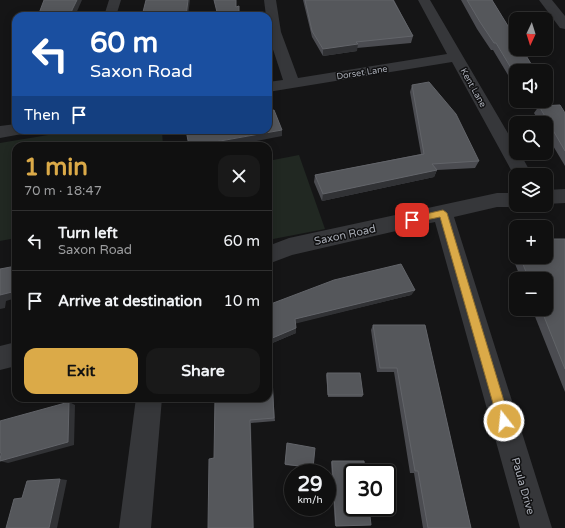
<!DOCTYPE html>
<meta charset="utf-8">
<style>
:root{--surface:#101010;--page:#191919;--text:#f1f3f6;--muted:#9c9d9f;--line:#303030;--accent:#dbaa48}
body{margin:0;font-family:"Varela Round",sans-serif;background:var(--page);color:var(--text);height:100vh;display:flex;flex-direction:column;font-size:15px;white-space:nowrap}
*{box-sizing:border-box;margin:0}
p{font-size:13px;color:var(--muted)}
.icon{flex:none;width:22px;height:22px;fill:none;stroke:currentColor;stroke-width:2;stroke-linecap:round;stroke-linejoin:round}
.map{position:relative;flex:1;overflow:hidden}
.details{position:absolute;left:12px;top:142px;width:260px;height:260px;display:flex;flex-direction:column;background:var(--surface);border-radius:12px;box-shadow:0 2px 10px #0003,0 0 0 1px var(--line)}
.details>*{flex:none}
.hud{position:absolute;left:12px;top:12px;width:260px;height:122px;border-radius:12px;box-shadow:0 2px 10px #0003,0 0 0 1px var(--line);background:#1a4fa0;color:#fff;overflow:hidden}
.needle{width:26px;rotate:184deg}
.buttons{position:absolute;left:509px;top:12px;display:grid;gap:8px}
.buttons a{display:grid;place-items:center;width:44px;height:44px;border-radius:8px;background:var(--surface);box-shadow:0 2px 10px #0003,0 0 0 1px var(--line);font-size:20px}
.speed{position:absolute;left:284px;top:464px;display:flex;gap:8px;font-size:20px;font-weight:700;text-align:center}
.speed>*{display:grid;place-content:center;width:52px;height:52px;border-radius:50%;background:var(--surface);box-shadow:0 2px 10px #0003,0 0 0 1px var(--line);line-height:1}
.speed small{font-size:10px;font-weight:400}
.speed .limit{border:2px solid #111;border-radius:6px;background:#fff;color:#111}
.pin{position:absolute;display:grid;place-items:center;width:34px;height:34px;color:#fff;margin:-17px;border-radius:8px;box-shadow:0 2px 6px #0006}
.me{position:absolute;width:44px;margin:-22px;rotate:344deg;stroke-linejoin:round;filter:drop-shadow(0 0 3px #0008)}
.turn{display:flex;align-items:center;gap:14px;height:84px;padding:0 12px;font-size:18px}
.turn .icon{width:52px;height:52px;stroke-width:2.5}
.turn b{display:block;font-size:28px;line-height:34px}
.then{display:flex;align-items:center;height:38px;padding:0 12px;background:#0003;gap:8px;font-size:15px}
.round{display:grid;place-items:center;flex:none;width:42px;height:42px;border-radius:12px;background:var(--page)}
.head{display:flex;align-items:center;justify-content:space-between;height:68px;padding:0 12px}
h1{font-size:24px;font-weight:800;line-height:30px;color:var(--accent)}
.cta{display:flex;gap:8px;margin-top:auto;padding:8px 12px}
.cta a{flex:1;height:46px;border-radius:12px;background:var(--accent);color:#111;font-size:16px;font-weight:800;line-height:46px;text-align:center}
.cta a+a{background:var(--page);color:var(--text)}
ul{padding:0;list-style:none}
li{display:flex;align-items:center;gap:12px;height:60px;padding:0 12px;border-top:1px solid var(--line)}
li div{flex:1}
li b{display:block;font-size:15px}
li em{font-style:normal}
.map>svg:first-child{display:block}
</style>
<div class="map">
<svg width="565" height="528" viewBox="0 0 565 528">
<rect width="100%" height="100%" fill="#151516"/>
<g fill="#212822">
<polygon points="78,130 162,130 163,146 16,146 16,238 0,241 0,143"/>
<polygon points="299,155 325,229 268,240 268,161"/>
</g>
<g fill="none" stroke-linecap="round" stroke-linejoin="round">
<g fill="#36373a" fill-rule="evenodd">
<polygon points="109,0 121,0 116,16 104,16"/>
<polygon points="264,0 276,0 281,32 298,78 447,54 418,0 430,0 516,147 516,153 520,153 532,175 516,175 516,179 452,62 268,92 268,82 283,80 268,34 268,16 266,16"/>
<polygon points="16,124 16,130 25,130 22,134 0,138 0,126"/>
<polygon points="565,189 565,203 546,204 546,190"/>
<polygon points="497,193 516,193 516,205 523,205 516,207 497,207 454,217 552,528 520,528 435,222 292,255 268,264 268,246 289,238"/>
<polygon points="16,342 16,366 0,370 0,346"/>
<polygon points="136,398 162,398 151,528 119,528"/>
</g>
<polygon fill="#36373a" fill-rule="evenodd" points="539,0 552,0 565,16 565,29 560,28"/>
</g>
<g fill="#4b4c51">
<polygon points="303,0 394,0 413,36 411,43 357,48 357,51 323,56 312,37"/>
<polygon points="461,0 492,0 533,67 531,71 516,71 516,75 508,75 493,50 491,50 477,29"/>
<polygon points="412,85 479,161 475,168 437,170 434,177 322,201 314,182 315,175 421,154 410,92"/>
<polygon points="539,106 565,113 565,166 546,134 546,123 540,123 534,113"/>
<polygon points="565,239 565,392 532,309 546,309 546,279 521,279 508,246 513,240 516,240 516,257 546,257"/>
<polygon points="415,290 411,295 295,323 296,333 270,344 268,339 268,305"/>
<polygon points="373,325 425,325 471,528 423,528 414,473 410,473 394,372 377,372 371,330"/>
<polygon points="327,373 363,395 362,397 328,397 326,375"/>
<polygon points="272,377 275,421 251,423 214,458"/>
<polygon points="287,443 313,468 285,465"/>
<polygon points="332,461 371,525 335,526 331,462"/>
</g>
<g fill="#313235">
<polygon points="77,0 82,0 75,16 71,16 72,10"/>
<polygon points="188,0 190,0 188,16 186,16"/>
<polygon points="358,44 357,51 323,56 323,49"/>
<polygon points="282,130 282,136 230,146 192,146"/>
<polygon points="437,170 434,177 322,201 323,194"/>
<polygon points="415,290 411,295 294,324 295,319"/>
<polygon points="16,291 16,298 6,301 5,308 0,309 0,295"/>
<polygon points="296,328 296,333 270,344 270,339"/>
<polygon points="69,402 75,405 74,445 8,463 0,461"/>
<polygon points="250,420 251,423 254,528 253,528"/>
<polygon points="60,479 67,480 57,528 49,528"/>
</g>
<g fill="#55575b" stroke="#626469">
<polygon points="44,0 77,0 72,10 71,16 38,16"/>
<polygon points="146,0 188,0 186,16 142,16"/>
<polygon points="214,0 236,0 236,7 239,6 239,16 218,16"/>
<polygon points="305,0 393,0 413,36 356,42 358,44 323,49 312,31"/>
<polygon points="467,0 492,0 516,39 516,49 522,49 533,67 511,68 496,43 494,43 480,22"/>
<polygon points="429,82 456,114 479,161 432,164 437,170 323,194 315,175 424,154 412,85"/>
<polygon points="560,105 565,113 565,151 539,106"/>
<polygon points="274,110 282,130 192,146 189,146 186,130 268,130 268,111"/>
<polygon points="546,239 565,239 565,369 541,309 546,309 546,279 529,279 520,257 546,257"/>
<polygon points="513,240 516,240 516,248"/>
<polygon points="401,264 415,290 295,319 296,328 270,339 268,336 268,305 334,280"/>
<polygon points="16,266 16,291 0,295 0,269"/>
<polygon points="373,325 425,325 471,528 428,528 418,471 415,471 397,368 380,368"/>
<polygon points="327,373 360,373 363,395 328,395"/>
<polygon points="268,377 272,377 274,418 250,420 253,528 208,528 209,459 214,458 215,398 268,398"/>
<polygon points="69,402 68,442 0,461 1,453 0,453 0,421"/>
<polygon points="287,443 315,448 313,468 285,464"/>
<polygon points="332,461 364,461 365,473 353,473 353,507 369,507 371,525 336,526"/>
<polygon points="60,479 49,528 6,528 14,499 22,498 27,481"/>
</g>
<polygon fill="#dbaa48" stroke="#8e6e2f" points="443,210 447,213 510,421 508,425 504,427 500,425 498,421 440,217 412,223 408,220 412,217"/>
<g text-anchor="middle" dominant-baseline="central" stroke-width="3" stroke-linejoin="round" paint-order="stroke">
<g font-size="9" fill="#a8acb5" stroke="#101011">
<text transform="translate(362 73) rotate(-9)">Dorset Lane</text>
<text transform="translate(473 88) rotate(61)">Kent Lane</text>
</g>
<g font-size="11" fill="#a8acb5" stroke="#101011">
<text transform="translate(345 235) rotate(-12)">Saxon Road</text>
<text transform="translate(523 486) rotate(74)">Paula Drive</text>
</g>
</g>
</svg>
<div class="buttons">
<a><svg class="needle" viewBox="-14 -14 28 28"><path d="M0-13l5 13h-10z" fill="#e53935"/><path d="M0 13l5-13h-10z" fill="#9c9d9f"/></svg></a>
<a><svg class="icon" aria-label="sound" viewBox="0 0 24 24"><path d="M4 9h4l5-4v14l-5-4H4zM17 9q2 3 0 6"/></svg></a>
<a><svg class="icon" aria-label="search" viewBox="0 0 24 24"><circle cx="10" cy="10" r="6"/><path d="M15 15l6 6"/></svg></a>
<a><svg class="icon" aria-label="layers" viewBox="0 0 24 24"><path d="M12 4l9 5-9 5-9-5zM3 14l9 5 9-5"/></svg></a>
<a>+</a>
<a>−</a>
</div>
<div class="speed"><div>29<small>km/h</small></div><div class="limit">30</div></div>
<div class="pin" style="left:412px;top:220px;background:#d93025"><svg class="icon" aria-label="arrive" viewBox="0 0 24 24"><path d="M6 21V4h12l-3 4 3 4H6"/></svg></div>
<svg class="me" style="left:504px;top:421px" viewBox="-20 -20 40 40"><circle r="17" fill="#dbaa48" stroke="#fff" stroke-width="3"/><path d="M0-11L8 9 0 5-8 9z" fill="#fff"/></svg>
<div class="hud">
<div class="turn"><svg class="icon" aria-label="left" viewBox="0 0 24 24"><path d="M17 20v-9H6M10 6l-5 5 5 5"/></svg><div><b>60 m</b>Saxon Road</div></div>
<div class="then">Then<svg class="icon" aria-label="arrive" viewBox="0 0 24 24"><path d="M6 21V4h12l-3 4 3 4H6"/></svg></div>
</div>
<section class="details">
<div class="head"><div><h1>1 min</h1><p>70 m · 18:47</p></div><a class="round"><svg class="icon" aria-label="close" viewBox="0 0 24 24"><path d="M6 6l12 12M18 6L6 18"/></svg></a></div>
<ul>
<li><svg class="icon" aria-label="left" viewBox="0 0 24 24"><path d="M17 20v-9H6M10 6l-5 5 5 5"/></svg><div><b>Turn left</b><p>Saxon Road</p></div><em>60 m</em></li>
<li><svg class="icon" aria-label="arrive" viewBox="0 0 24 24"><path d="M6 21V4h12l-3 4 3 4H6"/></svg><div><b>Arrive at destination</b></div><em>10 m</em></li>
</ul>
<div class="cta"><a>Exit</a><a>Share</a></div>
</section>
</div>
